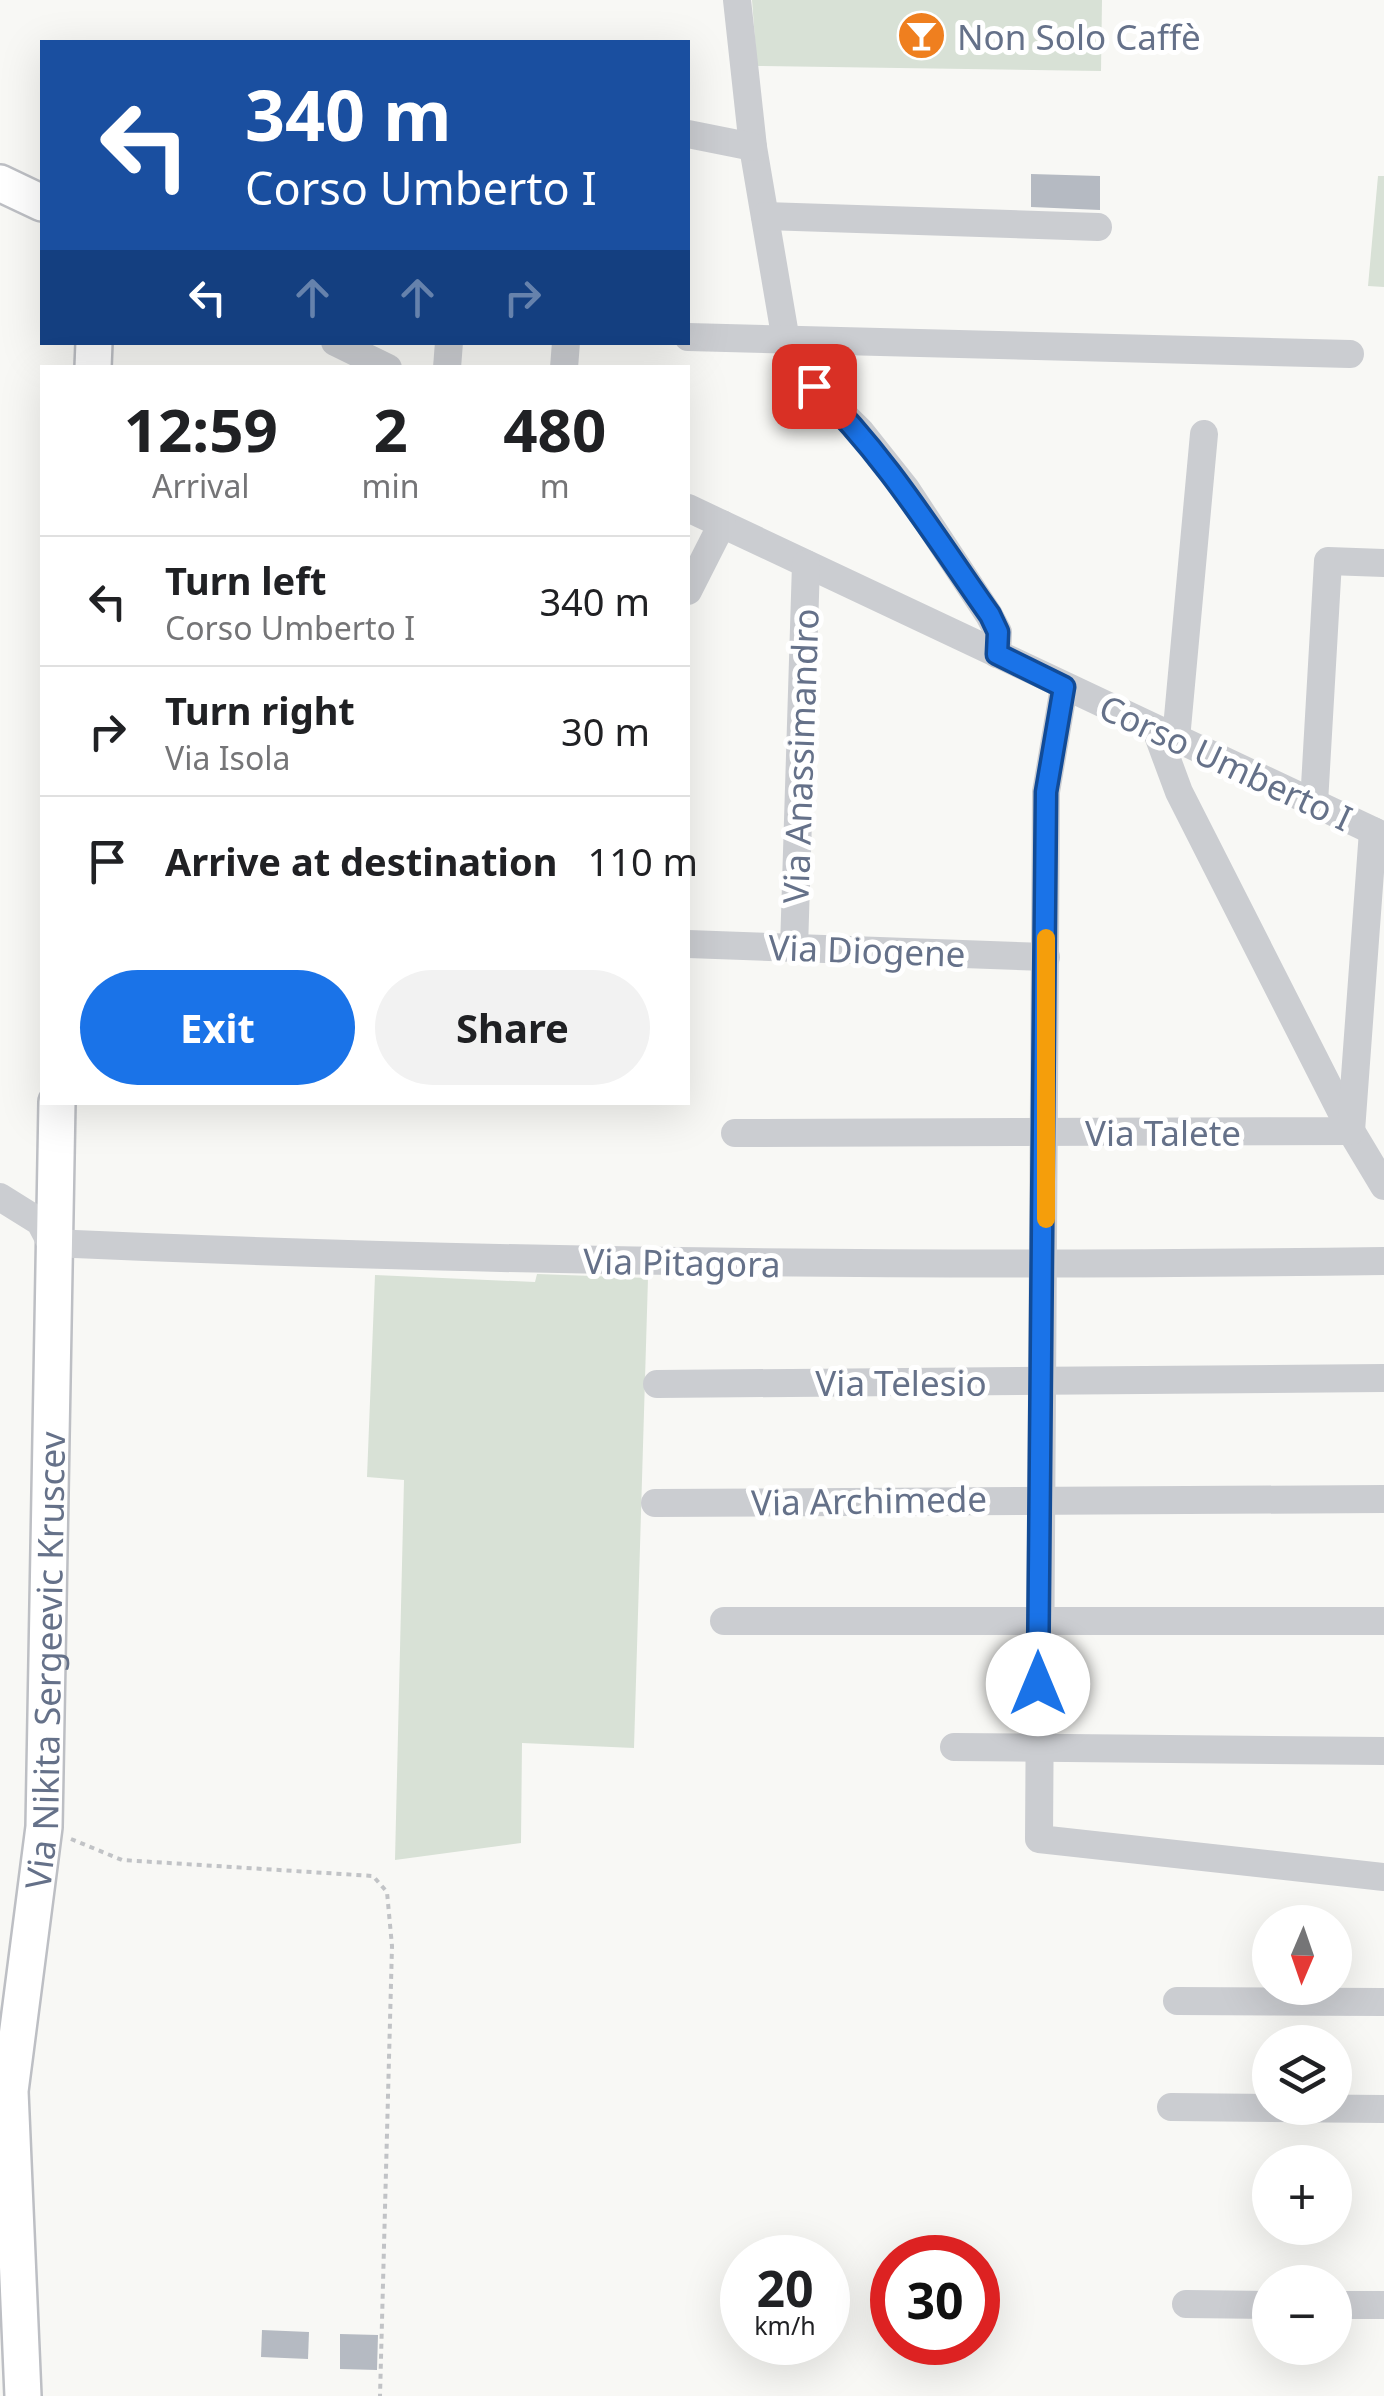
<!DOCTYPE html>
<meta charset="utf-8">
<style>
:root{--surface:#fff;--page:#f2f2f2;--text:#202124;--muted:#757577;--line:#e0e0e0;--accent:#1a73e8}
body{margin:0;font-family:"Noto Sans",sans-serif;background:var(--page);color:var(--text);height:100vh;display:flex;flex-direction:column;font-size:38px;white-space:nowrap}
*{box-sizing:border-box;margin:0}
p{font-size:32px;color:var(--muted)}
.icon{flex:none;width:55px;height:55px;fill:none;stroke:currentColor;stroke-width:2;stroke-linecap:round;stroke-linejoin:round}
.map{position:relative;flex:1;overflow:hidden}
.drawer{position:absolute;left:40px;top:365px;width:650px;height:740px;display:flex;flex-direction:column;background:var(--surface);border-radius:0px;box-shadow:0 10px 40px #0002}
.drawer>*{flex:none}
.banner{position:absolute;left:40px;top:40px;width:650px;height:305px;border-radius:0px;box-shadow:0 10px 40px #0002;background:#1a4fa0;color:#fff;overflow:hidden}
.needle{width:65px;rotate:182deg}
.controls{position:absolute;left:1252px;top:1905px;display:grid;gap:20px}
.controls a{display:grid;place-items:center;width:100px;height:100px;border-radius:50%;background:var(--surface);box-shadow:0 10px 40px #0002;font-size:50px}
.speed{position:absolute;left:720px;top:2235px;display:flex;gap:20px;font-size:50px;font-weight:700;text-align:center}
.speed>*{display:grid;place-content:center;width:130px;height:130px;border-radius:50%;background:var(--surface);box-shadow:0 10px 40px #0002;line-height:1}
.speed small{font-size:25px;font-weight:400}
.speed .limit{border:15px solid #d22;background:#fff;color:#111}
.pin{position:absolute;display:grid;place-items:center;width:85px;height:85px;color:#fff;margin:-42px;border-radius:20px;box-shadow:0 5px 15px #0006}
.me{position:absolute;width:110px;margin:-55px;rotate:0deg;stroke-linejoin:round;filter:drop-shadow(0 0 8px #0008)}
.turn{display:flex;align-items:center;gap:35px;height:210px;padding:0 40px;font-size:45px}
.turn .icon{width:130px;height:130px;stroke-width:2.5}
.turn b{display:block;font-size:70px;line-height:85px}
.lanes{display:flex;align-items:center;height:95px;padding:0 40px;background:#0003;justify-content:center;gap:50px;direction:ltr}
.lanes .off{opacity:.35}
.eta{display:flex;justify-content:space-evenly;align-items:center;height:170px;text-align:center}
.eta b{font-size:60px;font-weight:700;line-height:70px}
.button{display:flex;gap:20px;margin-top:auto;padding:20px 40px}
.button a{flex:1;height:115px;border-radius:60px;background:var(--accent);color:#fff;font-size:40px;font-weight:700;line-height:115px;text-align:center}
.button a+a{background:var(--page);color:var(--text)}
ul{padding:0;list-style:none}
li{display:flex;align-items:center;gap:30px;height:130px;padding:0 40px;border-top:2px solid var(--line)}
li div{flex:1}
li b{display:block;font-size:38px}
li em{font-style:normal}
.map>svg:first-child{display:block}
</style>
<div class="map">
<svg width="1384" height="2396" viewBox="0 0 1384 2396">
<rect width="100%" height="100%" fill="#f8f8f5"/>
<g fill="#d8e1d6">
<polygon points="752,0 1102,0 1101,71 757,66"/>
<polygon points="1378,176 1384,176 1384,287 1368,286"/>
<polygon points="537,1274 648,1278 634,1748 522,1743 521,1843 395,1860 404,1480 367,1477 375,1275 535,1282"/>
</g>
<g fill="#b5bac2">
<polygon points="1031,174 1100,176 1100,210 1031,207"/>
<polygon points="262,2330 309,2332 308,2359 261,2357"/>
<polygon points="340,2334 378,2335 377,2370 340,2369"/>
</g>
<g fill="none" stroke-linecap="round" stroke-linejoin="round">
<defs>
<g id="major">
<polyline points="0,183 42,203"/>
<polyline points="93,368 94,342"/>
<path id="s1" d="M23,2396L10,2091L44,1827L57,1102"/>
</g>
</defs>
<use href="#major" stroke="#bdbfc4" stroke-width="40"/>
<polyline stroke="#c1c3c6" stroke-width="4" stroke-dasharray="5 5" stroke-linecap="butt" points="71,1839 122,1860 373,1876 387,1892 392,1946 380,2396"/>
<g stroke="#cbcdd1" stroke-width="28">
<polyline points="737,0 753,147 786,341 814,386 860,431 906,489 989,615 998,632 997,654"/>
<polyline points="688,134 753,147"/>
<polyline points="765,216 1098,227"/>
<polyline points="688,337 1350,354"/>
<polyline points="335,342 388,368"/>
<polyline points="447,368 449,342"/>
<polyline points="564,368 566,342"/>
<polyline points="688,508 1384,836"/>
<polyline points="688,591 722,524"/>
<polyline points="1064,687 1046,792 1039,1839 1384,1877"/>
<polyline points="1156,730 1179,792 1351,1131 1384,1186"/>
<polyline points="1176,739 1204,434"/>
<polyline points="1314,803 1328,561 1384,563"/>
<polyline points="688,944 1046,957"/>
<polyline points="794,948 806,564"/>
<polyline points="735,1133 1351,1131 1373,831"/>
<path d="M0,1197L40,1222L51,1243C495,1263 939,1267 1384,1261"/>
<polyline points="657,1384 1384,1378"/>
<polyline points="655,1503 1384,1499"/>
<polyline points="724,1621 1384,1621"/>
<polyline points="954,1747 1384,1751"/>
<polyline points="1177,2001 1384,2002"/>
<polyline points="1171,2107 1384,2109"/>
<polyline points="1186,2304 1270,2305"/>
<polyline points="1335,2305 1384,2305"/>
</g>
<use href="#major" stroke="#fff" stroke-width="35"/>
</g>
<g fill="none" stroke-linecap="round" stroke-linejoin="round">
<defs>
<path id="route" d="M814,386C885,455 933,534 990,615L998,632L997,654L1064,687L1046,792L1038,1684"/>
</defs>
<use href="#route" stroke="#114b97" stroke-width="25"/>
<use href="#route" stroke="#1a73e8" stroke-width="18"/>
<polyline stroke="#f59e0b" stroke-width="18" points="1046,1219 1046,938"/>
</g>
<defs>
<symbol id="bar-disc" viewBox="-11 -11 22 22"><circle r="9.5" fill="#ef7f1f" stroke="#fff"/><path d="M-6-5H6L.8 .8V4.5H3.5V6h-7V4.5H-.8V.8Z" fill="#fff"/></symbol>
</defs>
<g fill-rule="evenodd">
<use href="#bar-disc" x="894" y="8" width="55" height="55"/>
</g>
<g text-anchor="middle" dominant-baseline="central" stroke-width="10" stroke-linejoin="round" paint-order="stroke">
<g font-size="35" fill="#657189" stroke="#fff" text-anchor="start">
<text x="957" y="36">Non Solo Caffè</text>
</g>
<g font-size="35" fill="#657189" stroke="#fff">
<text transform="translate(800 756) rotate(-88)">Via Anassimandro</text>
<text transform="translate(1226 762) rotate(25)">Corso Umberto I</text>
<text transform="translate(867 950) rotate(2)">Via Diogene</text>
<text x="1163" y="1132">Via Talete</text>
<text transform="translate(682 1262) rotate(1)">Via Pitagora</text>
<text x="901" y="1382">Via Telesio</text>
<text transform="translate(869 1500) rotate(-1)">Via Archimede</text>
<text stroke="none"><textPath href="#s1" startOffset="738">Via Nikita Sergeevic Kruscev</textPath></text>
</g>
</g>
</svg>
<div class="controls">
<a><svg class="needle" viewBox="-14 -14 28 28"><path d="M0-13l5 13h-10z" fill="#e53935"/><path d="M0 13l5-13h-10z" fill="#757577"/></svg></a>
<a><svg class="icon" aria-label="layers" viewBox="0 0 24 24"><path d="M12 4l9 5-9 5-9-5zM3 14l9 5 9-5"/></svg></a>
<a>+</a>
<a>−</a>
</div>
<div class="speed"><div>20<small>km/h</small></div><div class="limit">30</div></div>
<div class="pin" style="left:814px;top:386px;background:#d93025"><svg class="icon" aria-label="arrive" viewBox="0 0 24 24"><path d="M6 21V4h12l-3 4 3 4H6"/></svg></div>
<svg class="me" style="left:1038px;top:1684px" viewBox="-20 -20 40 40"><circle r="19" fill="#fff"/><path d="M0-13L10 11 0 6-10 11z" fill="#1a73e8"/></svg>
<div class="banner">
<div class="turn"><svg class="icon" aria-label="left" viewBox="0 0 24 24"><path d="M17 20v-9H6M10 6l-5 5 5 5"/></svg><div><b>340 m</b>Corso Umberto I</div></div>
<div class="lanes"><svg class="icon" aria-label="left" viewBox="0 0 24 24"><path d="M17 20v-9H6M10 6l-5 5 5 5"/></svg><svg class="icon off" aria-label="ahead" viewBox="0 0 24 24"><path d="M12 20V5M6 11l6-6 6 6"/></svg><svg class="icon off" aria-label="ahead" viewBox="0 0 24 24"><path d="M12 20V5M6 11l6-6 6 6"/></svg><svg class="icon off" aria-label="right" viewBox="0 0 24 24"><path d="M7 20v-9h11M14 6l5 5-5 5"/></svg></div>
</div>
<section class="drawer">
<div class="eta">
<div><b>12:59</b><p>Arrival</p></div>
<div><b>2</b><p>min</p></div>
<div><b>480</b><p>m</p></div>
</div>
<ul>
<li><svg class="icon" aria-label="left" viewBox="0 0 24 24"><path d="M17 20v-9H6M10 6l-5 5 5 5"/></svg><div><b>Turn left</b><p>Corso Umberto I</p></div><em>340 m</em></li>
<li><svg class="icon" aria-label="right" viewBox="0 0 24 24"><path d="M7 20v-9h11M14 6l5 5-5 5"/></svg><div><b>Turn right</b><p>Via Isola</p></div><em>30 m</em></li>
<li><svg class="icon" aria-label="arrive" viewBox="0 0 24 24"><path d="M6 21V4h12l-3 4 3 4H6"/></svg><div><b>Arrive at destination</b></div><em>110 m</em></li>
</ul>
<div class="button"><a>Exit</a><a>Share</a></div>
</section>
</div>
